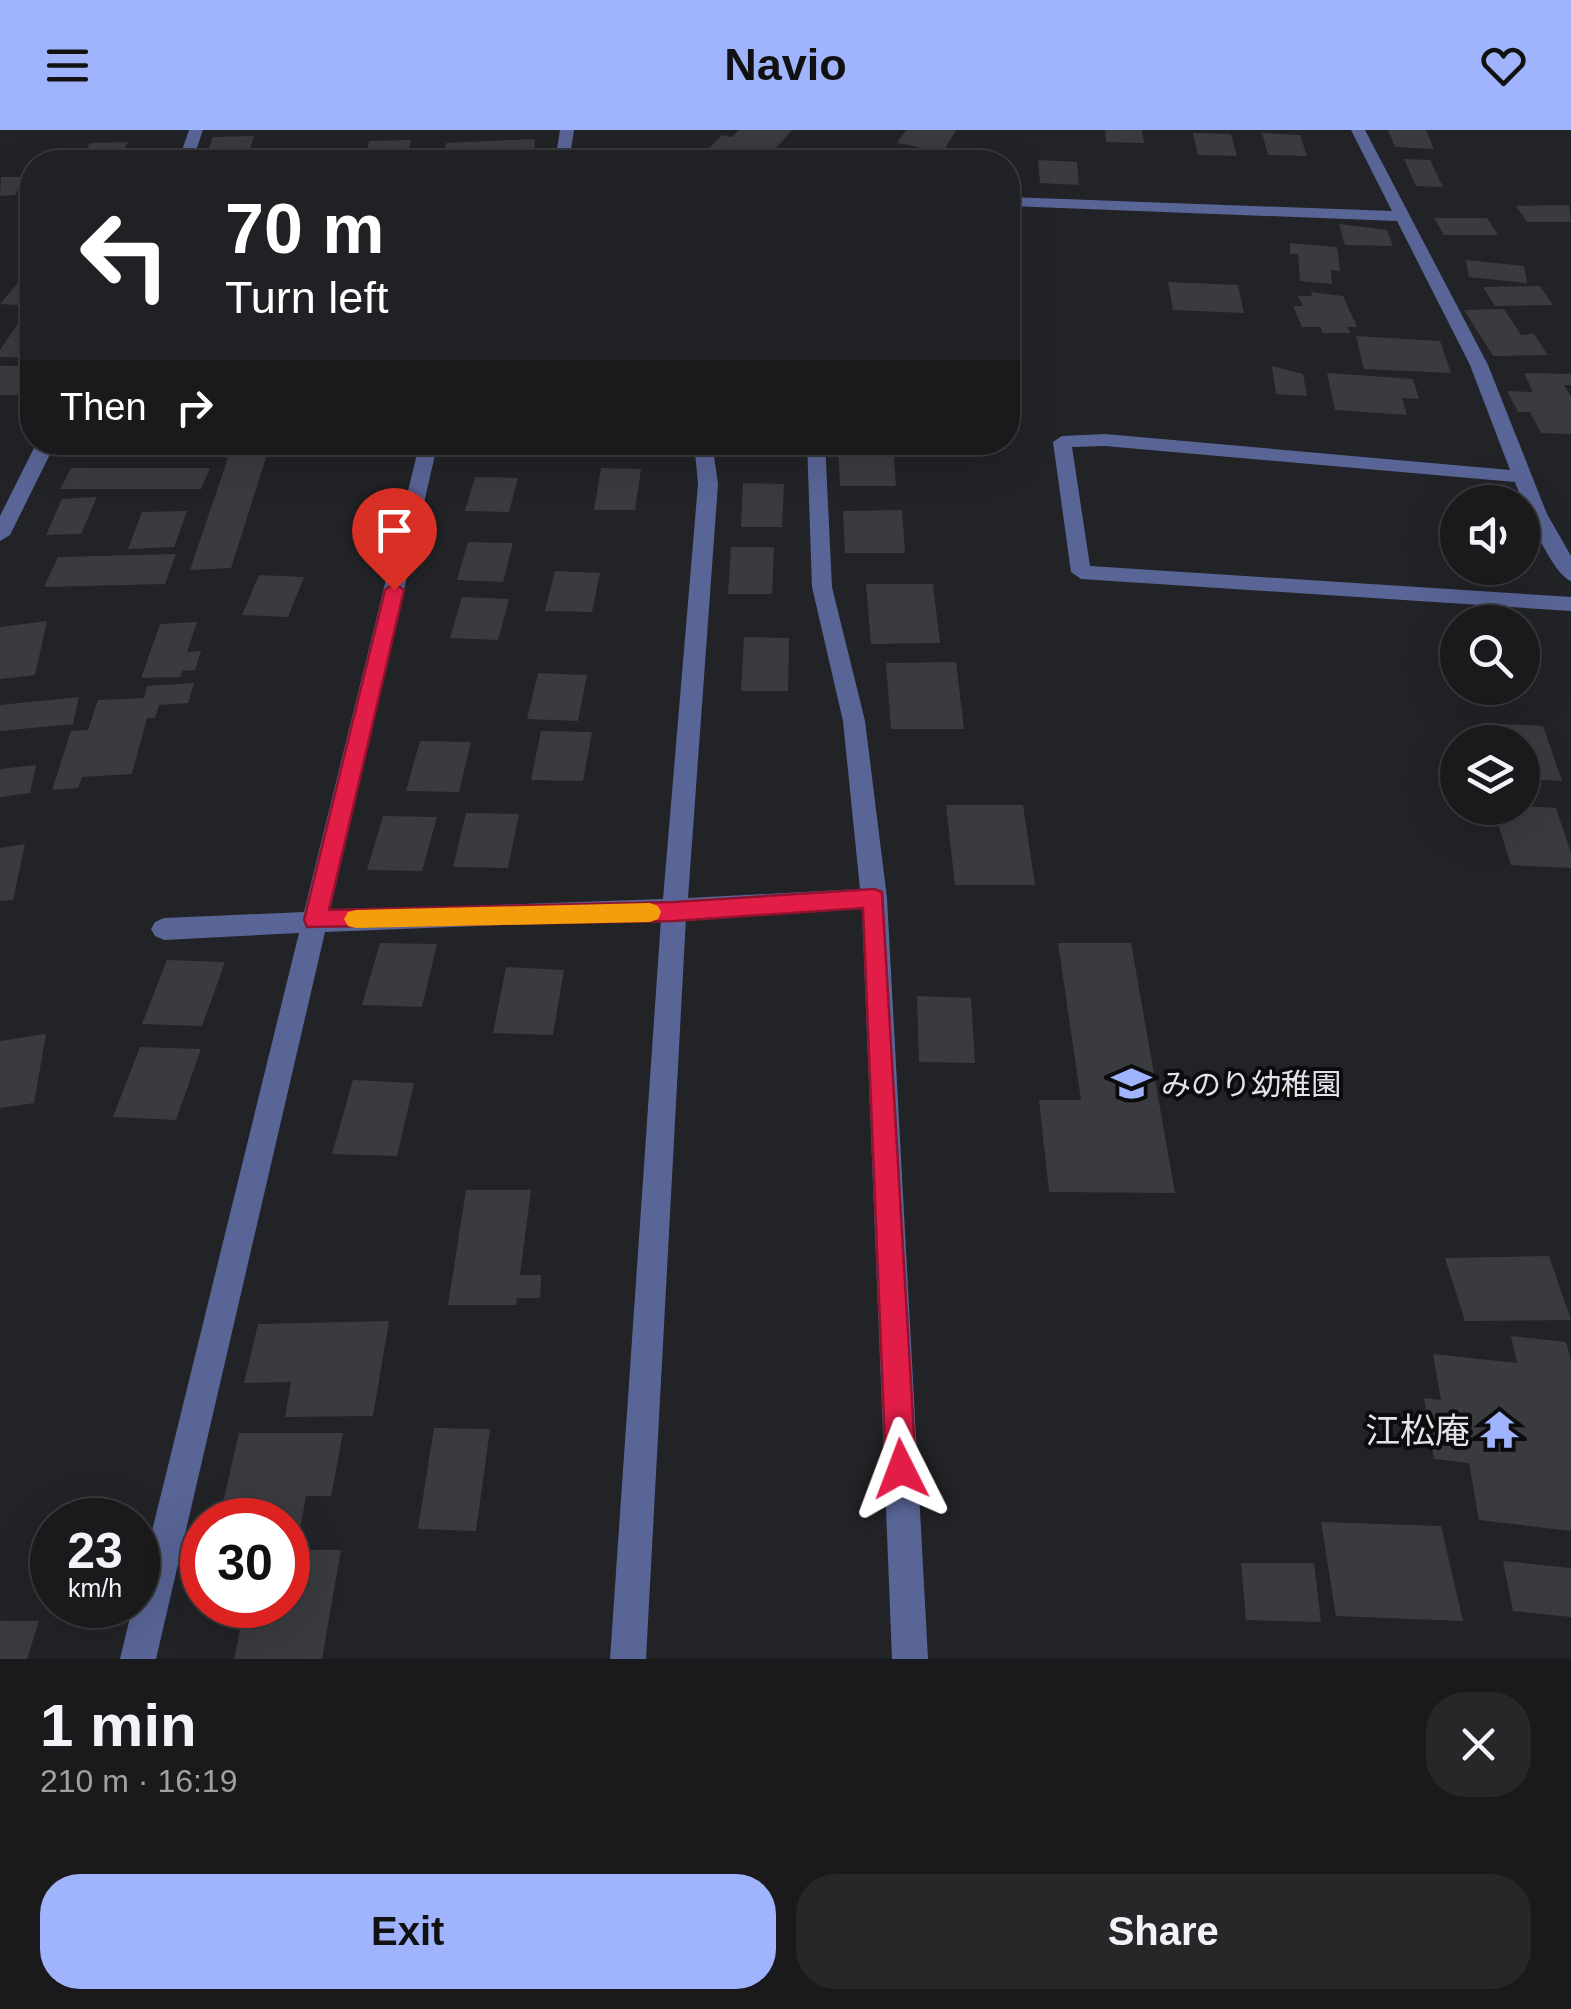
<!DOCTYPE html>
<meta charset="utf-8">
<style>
:root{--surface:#1a1a1c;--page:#272729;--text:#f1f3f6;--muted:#9fa1a3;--line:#38383b;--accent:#a0b3fd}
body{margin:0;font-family:Arial,"Noto Sans JP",sans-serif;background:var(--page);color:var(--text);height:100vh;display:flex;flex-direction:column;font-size:38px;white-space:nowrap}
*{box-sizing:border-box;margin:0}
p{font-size:32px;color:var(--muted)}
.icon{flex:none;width:55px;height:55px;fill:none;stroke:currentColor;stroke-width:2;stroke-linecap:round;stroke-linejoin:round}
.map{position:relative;height:1529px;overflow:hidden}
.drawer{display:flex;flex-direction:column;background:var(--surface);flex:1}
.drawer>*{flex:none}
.banner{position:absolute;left:20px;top:20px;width:1000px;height:305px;border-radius:40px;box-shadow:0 10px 40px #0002,0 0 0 2px var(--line);background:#202124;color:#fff;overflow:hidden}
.buttons{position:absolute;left:1440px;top:355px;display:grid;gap:20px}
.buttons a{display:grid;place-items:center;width:100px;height:100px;border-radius:50%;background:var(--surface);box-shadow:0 10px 40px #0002,0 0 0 2px var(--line);font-size:50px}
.speed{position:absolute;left:30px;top:1368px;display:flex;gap:20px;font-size:50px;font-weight:700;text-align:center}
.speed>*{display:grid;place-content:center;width:130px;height:130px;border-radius:50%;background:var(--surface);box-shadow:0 10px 40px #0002,0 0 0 2px var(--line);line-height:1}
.speed small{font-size:25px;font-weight:400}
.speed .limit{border:15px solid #d22;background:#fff;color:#111}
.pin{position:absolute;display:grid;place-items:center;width:85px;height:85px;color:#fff;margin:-102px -42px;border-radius:50% 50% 50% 0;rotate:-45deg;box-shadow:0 0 10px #0007}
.pin .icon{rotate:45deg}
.me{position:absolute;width:110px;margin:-55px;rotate:357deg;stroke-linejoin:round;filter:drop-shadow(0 0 8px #0008)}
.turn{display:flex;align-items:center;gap:35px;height:210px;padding:0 40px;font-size:45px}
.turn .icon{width:130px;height:130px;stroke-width:2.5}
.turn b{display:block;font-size:70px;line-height:85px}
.then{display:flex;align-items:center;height:95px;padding:0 40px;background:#0003;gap:20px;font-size:38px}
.round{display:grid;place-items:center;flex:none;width:105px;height:105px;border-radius:40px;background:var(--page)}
.overview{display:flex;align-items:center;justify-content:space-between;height:170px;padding:0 40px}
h1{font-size:60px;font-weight:700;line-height:75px}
.cta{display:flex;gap:20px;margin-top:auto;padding:20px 40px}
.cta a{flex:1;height:115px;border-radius:40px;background:var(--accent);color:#111;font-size:40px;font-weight:700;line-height:115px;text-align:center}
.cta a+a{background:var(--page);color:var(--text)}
header{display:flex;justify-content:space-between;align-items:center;height:130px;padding:0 40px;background:var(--accent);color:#111;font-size:45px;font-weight:700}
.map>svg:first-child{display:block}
</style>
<header><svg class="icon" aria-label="menu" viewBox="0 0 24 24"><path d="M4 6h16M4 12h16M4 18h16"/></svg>Navio<svg class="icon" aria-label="heart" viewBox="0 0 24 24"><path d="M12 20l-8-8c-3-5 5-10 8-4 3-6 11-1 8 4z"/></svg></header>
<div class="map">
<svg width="1571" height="1529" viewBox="0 0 1571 1529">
<rect width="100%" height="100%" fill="#222326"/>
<g fill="#3a3b3f">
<polygon points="739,0 792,0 764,32 696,32 722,5 732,7"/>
<polygon points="906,0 956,0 943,22 897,13"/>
<polygon points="1105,0 1142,0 1144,13 1106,12"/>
<polygon points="1388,0 1426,0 1434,19 1395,17"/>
<polygon points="1193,3 1231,4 1237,26 1198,25"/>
<polygon points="1262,3 1300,5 1307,26 1268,25"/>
<polygon points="254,6 249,21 207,22 213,7"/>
<polygon points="535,9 534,29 443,32 446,13"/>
<polygon points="411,10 408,24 366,26 369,11"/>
<polygon points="128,12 119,28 80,29 90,13"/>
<polygon points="343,20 339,32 272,32 277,21"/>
<polygon points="255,25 252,32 210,32 213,26"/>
<polygon points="1404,29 1430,30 1443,57 1416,56"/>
<polygon points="1038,30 1077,32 1079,55 1040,53"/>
<polygon points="1,47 25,47 15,65 0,66"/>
<polygon points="1569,75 1571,92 1527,92 1516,76"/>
<polygon points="1434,88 1487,88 1498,105 1444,105"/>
<polygon points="1339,94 1387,100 1393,116 1345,115"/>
<polygon points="1290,113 1337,117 1340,141 1331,140 1332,154 1300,151 1298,124 1290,124"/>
<polygon points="1466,130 1524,136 1527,153 1469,147"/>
<polygon points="24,145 32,146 32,176 0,174"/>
<polygon points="1168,152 1238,155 1244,183 1173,180"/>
<polygon points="1540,156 1553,175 1495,176 1483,157"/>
<polygon points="1311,162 1343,166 1357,197 1347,197 1351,203 1323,203 1320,197 1302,197 1293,176 1303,176 1298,166 1312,166"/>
<polygon points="1504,179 1521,205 1534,204 1548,225 1493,226 1464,180"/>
<polygon points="21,189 32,190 32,228 0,227 0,220"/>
<polygon points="1356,206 1440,211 1451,243 1364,239"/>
<rect x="0" y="236" width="32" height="29"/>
<polygon points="1272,236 1303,244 1307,266 1276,264"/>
<polygon points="1327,243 1413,249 1419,269 1402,268 1407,285 1335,280"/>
<polygon points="1524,243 1571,244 1571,255 1564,255 1571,267 1571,304 1541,303 1530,282 1518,282 1507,261 1533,262"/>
<polygon points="184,312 271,312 231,438 190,440 230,322 180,323"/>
<polygon points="506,312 548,312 545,323 503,322"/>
<polygon points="838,317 893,317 896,356 840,356"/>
<polygon points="71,338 210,338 201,359 60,359"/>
<polygon points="601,338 641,339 635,380 594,380"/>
<polygon points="475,347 518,348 509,382 465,381"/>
<polygon points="743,353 784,354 782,397 741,397"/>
<polygon points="97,367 81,404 46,405 62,369"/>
<polygon points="902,380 905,423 845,423 843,381"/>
<polygon points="187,381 174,417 128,419 142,382"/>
<polygon points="468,412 513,413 503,452 457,450"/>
<polygon points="731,417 774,417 772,464 728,464"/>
<polygon points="176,424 165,454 44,457 58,427"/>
<polygon points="555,441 600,443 592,482 545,481"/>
<polygon points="259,445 304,447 288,487 242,485"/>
<polygon points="866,454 933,454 940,513 871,514"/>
<polygon points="462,467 509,469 498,510 450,508"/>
<polygon points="47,491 35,545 0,549 0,497"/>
<polygon points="197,492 187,522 201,521 195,540 182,541 180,547 141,548 160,494"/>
<polygon points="744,507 789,508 788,561 741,561"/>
<polygon points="956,532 964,599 891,599 886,533"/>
<polygon points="538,543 587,545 578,591 527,589"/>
<polygon points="194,553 188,573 159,575 155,588 147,588 132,644 82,647 78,658 52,660 71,601 88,600 98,570 144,568 147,556"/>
<polygon points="79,567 73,594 0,601 0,575"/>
<polygon points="1482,593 1543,596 1562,651 1522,649 1522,612 1488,612"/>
<polygon points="541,601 592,602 583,651 531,650"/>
<polygon points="420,611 471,612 459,662 406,661"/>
<polygon points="36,635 30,663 0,667 0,639"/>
<polygon points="946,675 1023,675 1035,755 955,755"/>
<polygon points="1522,676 1556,678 1571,723 1571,738 1511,735 1493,678"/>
<polygon points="466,683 519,684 508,738 453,737"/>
<polygon points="383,686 437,687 422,741 367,740"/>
<polygon points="25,714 13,770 0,771 0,718"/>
<polygon points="380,813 437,814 422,877 362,875"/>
<polygon points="1058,813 1131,813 1175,1063 1049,1062 1039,970 1081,970"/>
<polygon points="167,830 225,832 202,896 142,894"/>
<polygon points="506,837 564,840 553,905 493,903"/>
<polygon points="917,866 971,868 975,933 919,932"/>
<polygon points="46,904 34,973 0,978 0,911"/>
<polygon points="140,917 201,919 176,990 113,987"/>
<polygon points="353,950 414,953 397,1026 332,1024"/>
<polygon points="466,1060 531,1060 520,1145 541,1145 540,1168 517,1168 516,1175 448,1175"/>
<polygon points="1549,1126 1571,1190 1465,1191 1445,1128"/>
<polygon points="389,1191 373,1286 285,1287 291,1252 244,1253 258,1194"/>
<polygon points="1511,1206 1566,1212 1571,1230 1571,1401 1479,1390 1469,1333 1434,1329 1424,1268 1441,1270 1433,1224 1517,1233"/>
<polygon points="434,1298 490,1299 476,1401 418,1399"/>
<polygon points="239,1303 343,1303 331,1366 306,1366 299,1406 288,1406 288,1390 219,1390"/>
<polygon points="1321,1392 1441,1396 1463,1491 1336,1486"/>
<polygon points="288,1420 341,1420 322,1529 234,1529 245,1475 288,1475"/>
<polygon points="1503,1431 1571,1438 1571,1487 1513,1481"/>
<polygon points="1241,1433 1314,1433 1321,1492 1246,1490"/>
<polygon points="0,1491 39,1491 27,1529 0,1529"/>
</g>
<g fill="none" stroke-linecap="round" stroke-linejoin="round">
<g fill="#596597" fill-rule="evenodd">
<polygon points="189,0 203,0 192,32 178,32"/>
<polygon points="560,0 574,0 569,32 555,32"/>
<path d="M1351,0H1365L1488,235L1547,384L1571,426V451C1551,444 1523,374 1515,352L1105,316L1072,317L1090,436L1571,467V481L1081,449L1071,442L1053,312L1062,306L1105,304L1510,340L1470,235L1397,91L1008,76V67L1392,81Z"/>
<polygon points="37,312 56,312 10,405 0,411 0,386"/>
<polygon points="420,312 438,312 330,781 663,769 698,354 694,312 712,312 718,354 688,768 860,759 843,591 812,457 807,312 825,312 832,457 865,591 887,768 928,1529 892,1529 862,779 686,788 646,1529 610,1529 661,789 325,802 156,1529 120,1529 133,1475 138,1475 138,1458 299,803 164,810 155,806 151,799 155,792 164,788 304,782"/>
</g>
</g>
<polygon fill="#e11d48" stroke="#92132f" stroke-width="2.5" points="394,453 404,460 329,780 674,772 874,759 882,762 916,1339 911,1349 901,1354 890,1349 886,1339 863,778 674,791 307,797 304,790 385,460"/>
<polygon fill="#f59e0b" points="650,773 658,776 661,782 658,789 650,792 356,798 348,796 344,789 348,782 356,780"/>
<defs>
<symbol id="school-bare" viewBox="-9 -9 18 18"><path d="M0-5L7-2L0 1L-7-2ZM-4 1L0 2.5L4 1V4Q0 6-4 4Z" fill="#a0b3fd" stroke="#0c0c0e" stroke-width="2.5" paint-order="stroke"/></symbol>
<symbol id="temple-bare" viewBox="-9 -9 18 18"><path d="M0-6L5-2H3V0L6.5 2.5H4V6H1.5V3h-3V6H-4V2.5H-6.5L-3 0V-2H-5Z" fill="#a0b3fd" stroke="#0c0c0e" stroke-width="2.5" paint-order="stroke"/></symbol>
</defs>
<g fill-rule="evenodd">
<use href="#school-bare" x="1104" y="926" width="55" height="55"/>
<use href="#temple-bare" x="1472" y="1272" width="55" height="55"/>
</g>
<g text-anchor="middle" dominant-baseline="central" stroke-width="8" stroke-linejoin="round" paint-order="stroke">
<g font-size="30" fill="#e2e3e6" stroke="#0c0c0e" text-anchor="start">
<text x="1161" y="954">みのり幼稚園</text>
</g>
<g font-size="35" fill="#e2e3e6" stroke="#0c0c0e" text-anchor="end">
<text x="1470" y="1300">江松庵</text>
</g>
</g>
</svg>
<div class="buttons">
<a><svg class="icon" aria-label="sound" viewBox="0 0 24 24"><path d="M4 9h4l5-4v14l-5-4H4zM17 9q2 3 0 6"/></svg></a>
<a><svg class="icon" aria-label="search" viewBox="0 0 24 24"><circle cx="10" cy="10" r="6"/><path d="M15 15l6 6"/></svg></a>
<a><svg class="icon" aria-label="layers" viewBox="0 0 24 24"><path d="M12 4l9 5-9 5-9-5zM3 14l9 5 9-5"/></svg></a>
</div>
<div class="speed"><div>23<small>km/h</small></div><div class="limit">30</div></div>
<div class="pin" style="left:394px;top:460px;background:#d93025"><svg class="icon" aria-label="arrive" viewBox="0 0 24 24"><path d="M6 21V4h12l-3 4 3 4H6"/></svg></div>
<svg class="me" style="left:901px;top:1339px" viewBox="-20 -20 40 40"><path d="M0-17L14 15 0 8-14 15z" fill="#e11d48" stroke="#fff" stroke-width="4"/></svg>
<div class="banner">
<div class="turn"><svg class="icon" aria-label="left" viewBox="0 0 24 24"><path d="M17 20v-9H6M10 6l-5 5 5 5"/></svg><div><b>70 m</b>Turn left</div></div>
<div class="then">Then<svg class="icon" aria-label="right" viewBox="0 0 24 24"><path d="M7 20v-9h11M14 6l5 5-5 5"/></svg></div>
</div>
</div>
<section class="drawer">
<div class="overview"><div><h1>1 min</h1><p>210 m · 16:19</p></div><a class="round"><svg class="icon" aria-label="close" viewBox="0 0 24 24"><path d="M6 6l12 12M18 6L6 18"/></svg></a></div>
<div class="cta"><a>Exit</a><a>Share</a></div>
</section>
